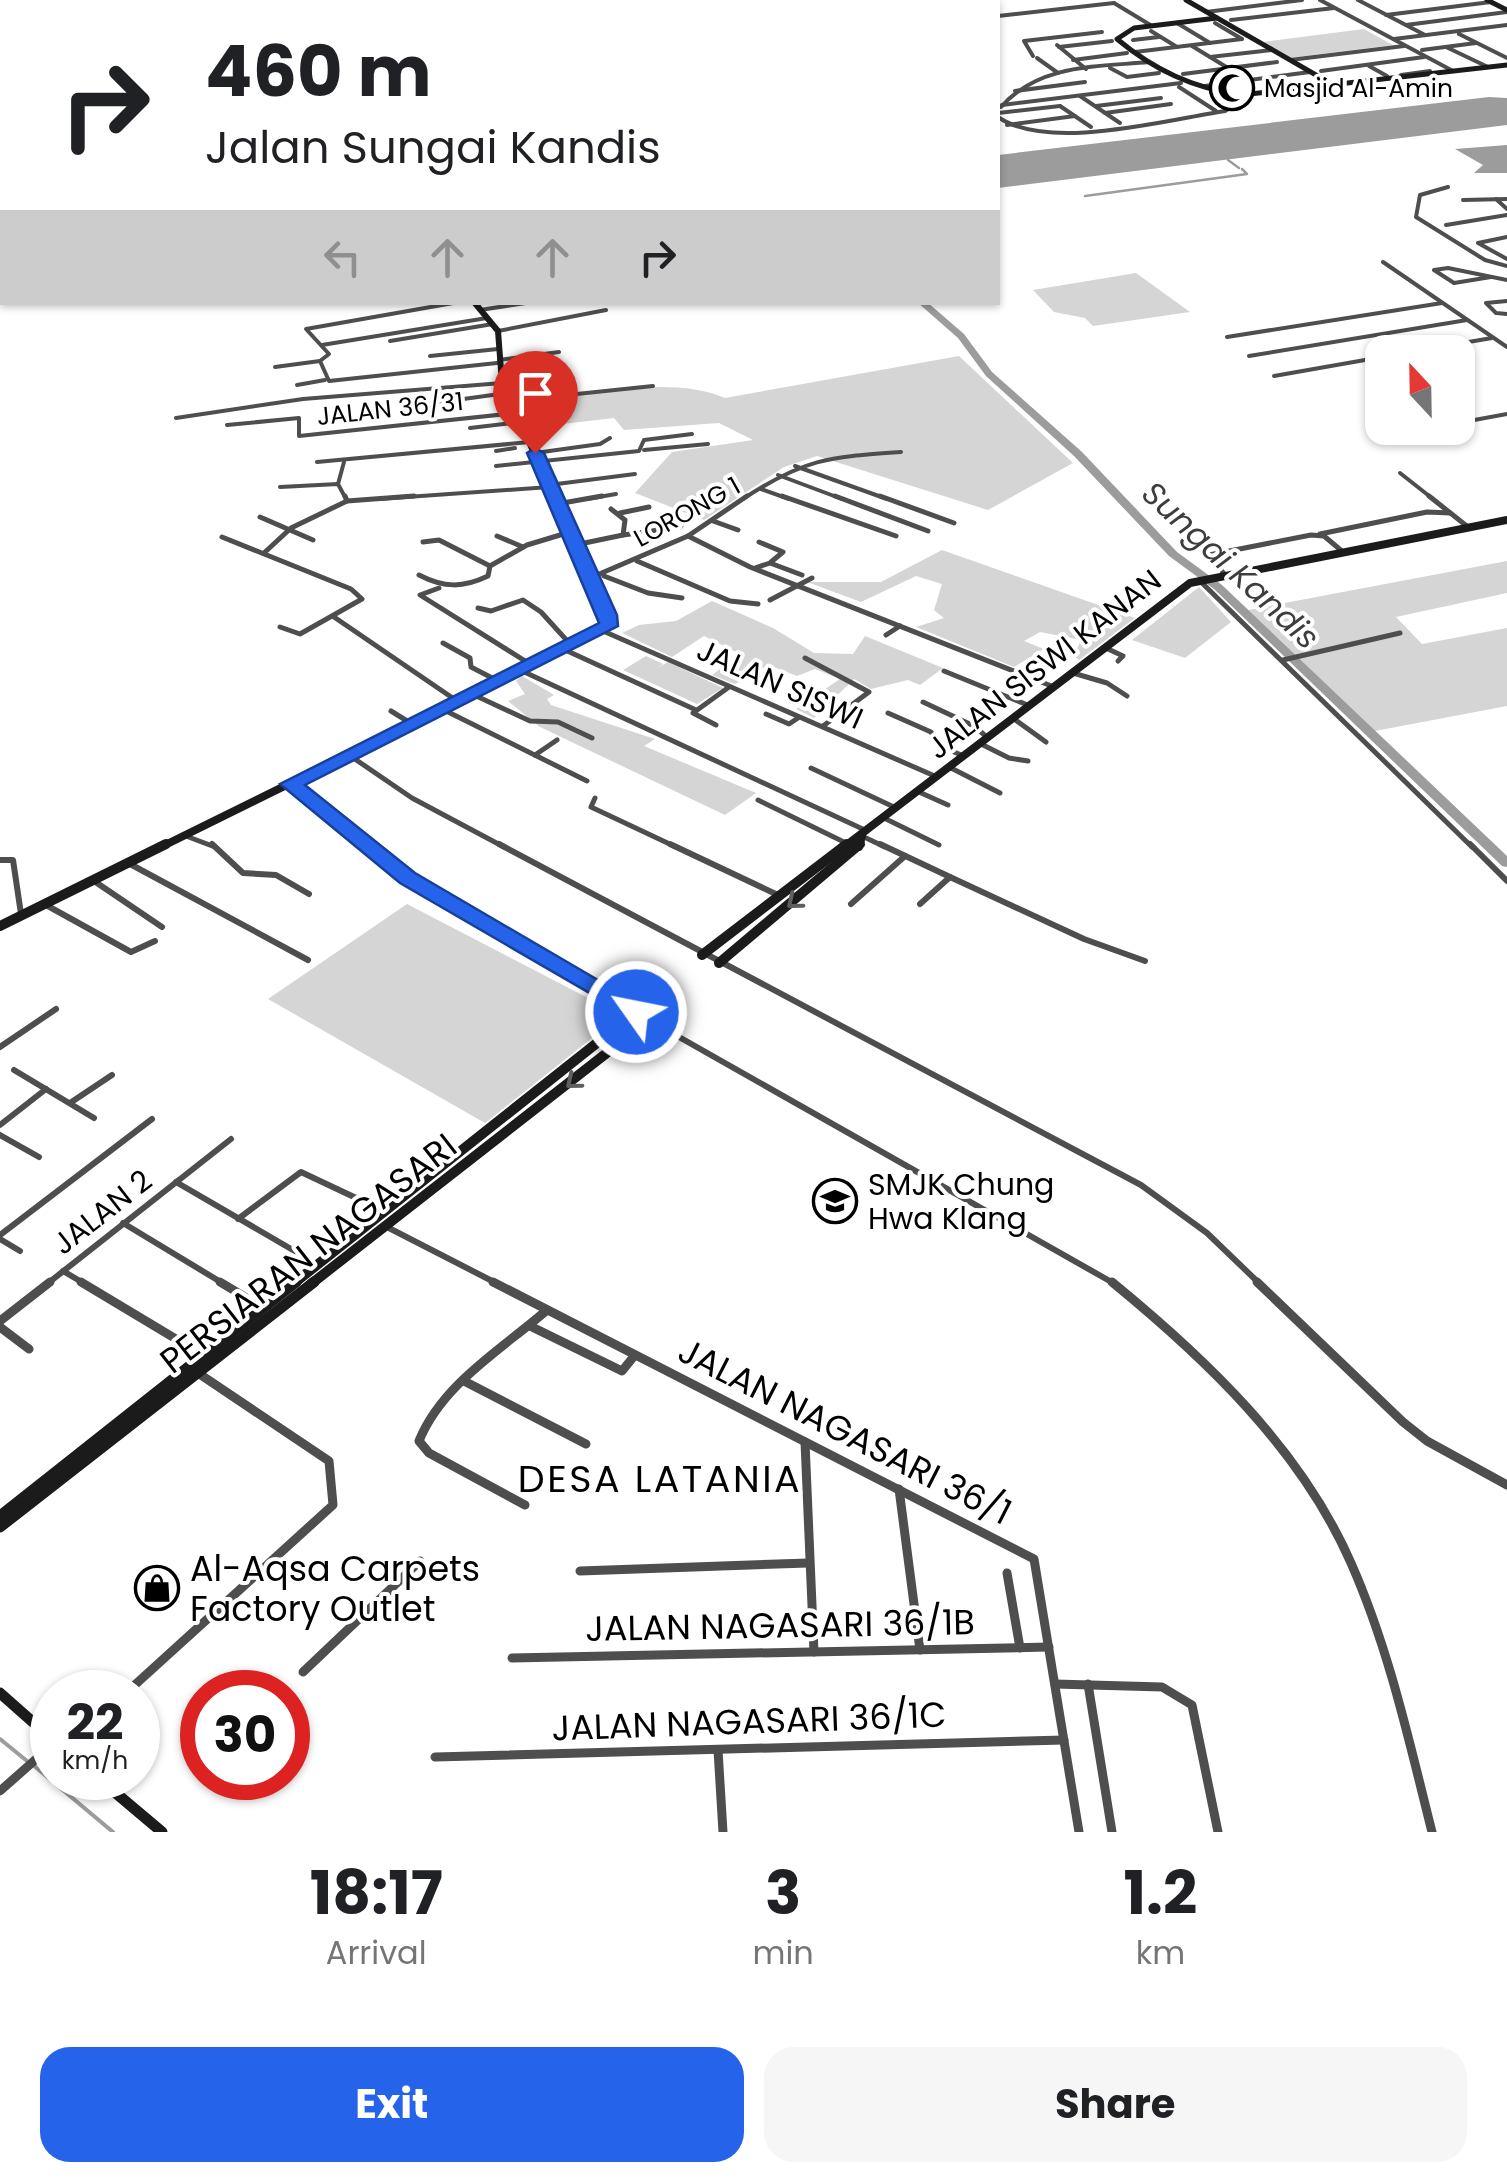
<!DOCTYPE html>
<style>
:root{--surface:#fff;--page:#f6f6f6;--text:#202124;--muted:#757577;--accent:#2563eb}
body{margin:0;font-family:Poppins,sans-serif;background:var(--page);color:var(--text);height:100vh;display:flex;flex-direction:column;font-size:38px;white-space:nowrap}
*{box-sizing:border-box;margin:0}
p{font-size:32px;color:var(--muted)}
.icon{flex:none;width:55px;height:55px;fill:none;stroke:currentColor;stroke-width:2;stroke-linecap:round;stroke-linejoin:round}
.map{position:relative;height:1832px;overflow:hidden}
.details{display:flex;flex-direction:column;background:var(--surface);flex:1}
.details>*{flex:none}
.guide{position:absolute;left:0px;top:0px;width:1000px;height:305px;box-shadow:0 2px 8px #0004;background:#fff;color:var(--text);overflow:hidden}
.needle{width:65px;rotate:338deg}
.controls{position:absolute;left:1365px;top:335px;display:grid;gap:20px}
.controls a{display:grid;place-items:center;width:110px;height:110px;border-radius:20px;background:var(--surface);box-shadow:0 2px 8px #0004;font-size:50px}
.speed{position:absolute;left:30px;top:1670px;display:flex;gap:20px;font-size:50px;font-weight:700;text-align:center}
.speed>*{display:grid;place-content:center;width:130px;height:130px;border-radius:50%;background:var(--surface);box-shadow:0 2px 8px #0004;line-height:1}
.speed small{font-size:25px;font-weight:400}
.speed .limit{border:15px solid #d22;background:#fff;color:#111}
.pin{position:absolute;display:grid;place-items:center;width:85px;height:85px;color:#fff;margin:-102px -42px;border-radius:50% 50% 50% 0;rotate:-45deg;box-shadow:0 0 10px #0007}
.pin .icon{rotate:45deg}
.me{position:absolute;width:110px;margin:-55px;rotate:303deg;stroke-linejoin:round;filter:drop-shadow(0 0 8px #0008)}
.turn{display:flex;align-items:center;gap:35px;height:210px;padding:0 40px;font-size:45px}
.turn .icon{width:130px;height:130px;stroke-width:2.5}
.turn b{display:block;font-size:70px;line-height:85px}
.lanes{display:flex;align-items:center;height:95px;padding:0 40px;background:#0003;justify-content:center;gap:50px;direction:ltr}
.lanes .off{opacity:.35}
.eta{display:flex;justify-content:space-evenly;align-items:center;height:170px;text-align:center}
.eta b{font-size:60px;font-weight:700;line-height:70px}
.cta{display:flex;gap:20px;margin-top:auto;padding:20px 40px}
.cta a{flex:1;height:115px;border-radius:30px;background:var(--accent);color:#fff;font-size:40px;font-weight:700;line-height:115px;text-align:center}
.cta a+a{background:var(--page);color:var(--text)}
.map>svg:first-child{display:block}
</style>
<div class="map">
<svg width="1507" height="1832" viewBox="0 0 1507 1832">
<rect width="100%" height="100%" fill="#fff"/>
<g fill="#d5d5d5">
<polygon points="1364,29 1393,45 1290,58 1263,42"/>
<polygon points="1136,273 1190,312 1093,326 1085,318 1054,312 1033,290"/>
<path d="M959,356L1073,463L988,510L817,456L784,467L704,520L635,493L672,452L753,440L719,423L624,430L614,418L537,427L521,402C580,396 670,374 725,398Z"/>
<polygon points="942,550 1135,618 1079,660 1074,656 1081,640 1040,632 1024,641 1044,649 1014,667 916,627 944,618 934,610 942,584 916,576 861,602 807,582 881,582"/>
<polygon points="1507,561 1507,593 1396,617 1422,644 1507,628 1507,706 1375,731 1248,610"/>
<polygon points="1199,587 1231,622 1185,658 1132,640"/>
<polygon points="712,601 773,628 814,653 853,654 865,636 943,668 920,685 908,680 871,689 854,679 814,718 796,709 840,679 815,669 797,676 768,665 735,684 712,675 740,654 704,636 672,657 622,633 639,625 676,621"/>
<polygon points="646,656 663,664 657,668 668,662 723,688 697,704 623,670"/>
<polygon points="522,676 554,695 547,699 551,705 655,739 644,746 756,793 725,815 540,727 508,701 525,694 516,681"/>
<polygon points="407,904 621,1015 485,1123 268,999"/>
</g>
<g fill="#9c9c9c">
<polygon points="1489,97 1507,98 1507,125 998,188 998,155"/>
<polygon points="1507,145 1507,173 1474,173 1483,165 1455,149"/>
</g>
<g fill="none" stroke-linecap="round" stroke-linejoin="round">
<g stroke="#9c9c9c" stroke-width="2.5">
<polyline points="1228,160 1239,168"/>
<polyline points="1085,196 1247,174 1242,169"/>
</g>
<g stroke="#9c9c9c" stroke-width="4">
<polyline points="0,1739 27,1761"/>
<polyline points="33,1765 113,1832"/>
</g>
<polygon fill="#9c9c9c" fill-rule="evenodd" points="917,302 927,302 964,334 992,372 1082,452 1177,552 1222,585 1507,856 1507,867 1502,866 1214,589 1169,556 1074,456 986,376 958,338"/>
<g stroke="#4e4e4e" stroke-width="4">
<polyline points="844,0 848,2"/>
<polyline points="966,0 970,2"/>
<polyline points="1320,0 1453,71"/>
<polyline points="1358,0 1425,35"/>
<polyline points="58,1 69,0"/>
<polyline points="2,2 24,0"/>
<polyline points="87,2 112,0"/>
<polyline points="363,2 385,2"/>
<polyline points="1114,3 1152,26"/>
<polyline points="1206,12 1302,0"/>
<polyline points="1386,15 1491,2"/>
<polyline points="998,16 1114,3"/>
<polyline points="1231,20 1334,8"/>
<polyline points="1177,23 1210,43"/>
<polyline points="1215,23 1242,39"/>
<polyline points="1406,25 1507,12"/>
<polyline points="1151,31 1177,47"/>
<polyline points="1459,34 1507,58"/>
<polyline points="1394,39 1507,25"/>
<polyline points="1133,40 1159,37"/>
<polyline points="1057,45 1086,69"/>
<polyline points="1192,46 1228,68"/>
<polyline points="1059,47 1112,41"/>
<polyline points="1446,47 1488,67"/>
<polyline points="0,50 0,92"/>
<polyline points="1422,50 1476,43"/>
<polyline points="1135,52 1242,39"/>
<polyline points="1033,56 1024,41 1102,32"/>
<polyline points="1210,57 1272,50"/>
<polyline points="1037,58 1058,73"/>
<polyline points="1073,60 1127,53"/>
<polyline points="1290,60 1404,46"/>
<polyline points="1369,66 1387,76"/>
<polyline points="1110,68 1127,77 1159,73"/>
<polyline points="1321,71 1424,57"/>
<polyline points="1183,74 1277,62"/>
<polyline points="1401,75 1430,71"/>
<polyline points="1205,86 1310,72"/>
<polyline points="1179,87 1216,111"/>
<polyline points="1015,91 1085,82"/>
<polyline points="1080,96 1120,123"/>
<polyline points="1002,105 1181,83"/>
<polyline points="1060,106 1091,127"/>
<polyline points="1096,106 1161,98"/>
<path d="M1001,107C1039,64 1096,67 1149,62"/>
<polyline points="998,113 1060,106"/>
<polyline points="1105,113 1171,104"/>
<path d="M998,117C1048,152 1166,120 1225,111L1238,103L1239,96"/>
<polyline points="1007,125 1075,116"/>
<polyline points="1448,187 1420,195 1416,217 1485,260 1507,266"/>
<polyline points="1496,199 1507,209"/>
<polyline points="1463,200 1507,199"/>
<polyline points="1446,225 1507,215"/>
<polyline points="1507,237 1478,243 1507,259"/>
<polyline points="1383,262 1507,347"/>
<polyline points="1491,277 1454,283 1434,270 1448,268 1507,280"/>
<polyline points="1507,301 1486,303 1496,313 1507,314"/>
<polyline points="459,302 306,329 329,354 320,361 329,381 497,363"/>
<polyline points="480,310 532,302"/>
<polyline points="498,331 606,310"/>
<polyline points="1227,337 1442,303"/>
<polyline points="390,341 493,324"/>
<polyline points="322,345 487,318"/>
<polyline points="1410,352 1492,338"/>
<polyline points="430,356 498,349"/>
<polyline points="1249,356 1467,320"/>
<polyline points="499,360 559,352"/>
<polyline points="275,367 320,361"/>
<polyline points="1274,376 1382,357"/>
<polyline points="297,385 325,380"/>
<polyline points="510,401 653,386"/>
<polyline points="427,404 507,393"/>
<polyline points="176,418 303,399 502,383"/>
<polyline points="1458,423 1507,414"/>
<polyline points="227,425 299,418 299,436 516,413"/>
<polyline points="470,428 520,422"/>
<polyline points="1422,430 1434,428"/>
<polyline points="644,450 708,444"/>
<polyline points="496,451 515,448"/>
<polyline points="535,453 600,444 610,438"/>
<polyline points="317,462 530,442"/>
<polyline points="496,466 639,451 644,440 692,434"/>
<polyline points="795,466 887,499"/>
<polyline points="1400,473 1433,499"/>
<polyline points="778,475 842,499"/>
<polyline points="338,484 344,462"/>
<polyline points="549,485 635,474"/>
<polyline points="280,487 338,484 346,499"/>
<polyline points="761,489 789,499"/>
<polyline points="378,499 550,487"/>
<polyline points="587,499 616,494"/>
<path d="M743,499C805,458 829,457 901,452"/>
</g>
<g stroke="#4e4e4e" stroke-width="5">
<polyline points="345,496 347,501 414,496"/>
<polyline points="782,496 896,536"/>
<polyline points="835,496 928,531"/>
<polyline points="880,496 954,523"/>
<polyline points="1429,496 1468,527"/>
<polyline points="557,504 602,496"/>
<polyline points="620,513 649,507"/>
<polyline points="260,517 313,540"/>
<polyline points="713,521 738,530"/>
<polyline points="1320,534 1427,512 1450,513"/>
<polyline points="623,535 680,527 687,518"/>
<polyline points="497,536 523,547"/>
<polyline points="688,536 750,567 1054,687"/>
<polyline points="222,537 351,589 362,599 300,634 280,627"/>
<polyline points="423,542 439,540 490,566"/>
<polyline points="759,542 783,552 771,562"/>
<polyline points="575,545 623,535 625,520 611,509"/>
<polyline points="264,553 291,528 347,501"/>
<polyline points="637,561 730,601 758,604"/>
<polyline points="755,568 770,563 802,575"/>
<path d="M419,575C444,588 463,588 488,576L490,566L527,545L570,532"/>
<polyline points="1225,575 1209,555 1311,535 1324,536 1343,552"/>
<polyline points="604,576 648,593 682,598"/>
<polyline points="590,578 688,536 747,496"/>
<polyline points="1200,581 1472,847"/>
<polyline points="439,588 420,595 530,664"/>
<polyline points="770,600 812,578"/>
<polyline points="478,608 491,611 523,600 541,612 571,645"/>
<polyline points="334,617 457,701"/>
<polyline points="603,631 937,777"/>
<polyline points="886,635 900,626"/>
<polyline points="443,643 470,658 471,667 498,681"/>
<polyline points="1106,648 1123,656 1118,661"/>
<polyline points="563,649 696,710"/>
<polyline points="805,658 869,692 823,726"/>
<polyline points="1283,660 1400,633"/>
<polyline points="520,670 867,831"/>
<polyline points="944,671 1030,706"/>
<polyline points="1073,673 1107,683 1127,696"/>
<polyline points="472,694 530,721 558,722 592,738"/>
<polyline points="923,702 974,726 988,738"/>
<polyline points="442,709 587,781"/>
<polyline points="391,711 412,724"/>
<polyline points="888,713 931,732 939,746 964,756"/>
<polyline points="766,714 789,724 798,718"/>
<polyline points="1014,719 1046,742"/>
<polyline points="716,725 693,713 729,687"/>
<polyline points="981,744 1009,758 1028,761"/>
<polyline points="349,755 412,798 504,847"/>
<polyline points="535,755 557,740"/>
<polyline points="811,768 896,808"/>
<polyline points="951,768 1000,793"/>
<polyline points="291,783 370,847"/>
<polyline points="919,792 948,805"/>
<polyline points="595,798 591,807 676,847"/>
<polyline points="758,800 846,843"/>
<polyline points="886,819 939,845"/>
<polyline points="186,836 215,847"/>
<polyline points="862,836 885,847"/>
</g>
<g stroke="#4e4e4e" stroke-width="6">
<polyline points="212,844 243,873 276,875 309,894"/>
<polyline points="367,844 408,878 649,1020 1115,1284"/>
<polyline points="499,844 1141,1185 1207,1233 1260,1284"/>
<polyline points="670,844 778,895"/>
<polyline points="880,844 950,877 920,904"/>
<polyline points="1470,844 1507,881"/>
<polyline points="1,860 13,860 21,914"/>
<polyline points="130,864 308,960"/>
<polyline points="950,877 1084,939 1145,961"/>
<polyline points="94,881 162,927"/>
<polyline points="851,904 905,856"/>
<polyline points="46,905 131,952 155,941"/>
<polyline points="0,1047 56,1009"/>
<polyline points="14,1070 94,1118"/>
<polyline points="70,1103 112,1075"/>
<polyline points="0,1125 46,1089"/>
<polyline points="0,1135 39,1157"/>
<polyline points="176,1182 298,1253"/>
<polyline points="238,1219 301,1172 371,1205"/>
<polyline points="123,1223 224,1284"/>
<polyline points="385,1226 498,1284"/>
<polyline points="0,1235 152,1119"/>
<polyline points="0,1239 20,1251"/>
<polyline points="63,1271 85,1284"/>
<polyline points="47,1284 231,1139"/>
</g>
<g stroke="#4e4e4e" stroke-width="9">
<polyline points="81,1282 181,1342"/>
<polyline points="220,1282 245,1297"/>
<polyline points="493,1282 1034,1559 1079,1832"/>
<path d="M1112,1282C1206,1359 1301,1449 1351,1563C1389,1649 1409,1741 1432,1832"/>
<polyline points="1257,1282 1403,1422 1427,1441 1507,1485"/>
<polyline points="0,1321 50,1282"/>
<polyline points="530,1326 622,1371 635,1355"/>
<polyline points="0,1327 29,1349"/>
<polyline points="464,1381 586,1444"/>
<polyline points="805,1442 814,1652"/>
<polyline points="899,1489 920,1650"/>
<path d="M525,1505L429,1453L419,1441C442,1384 502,1349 547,1310"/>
<polyline points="580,1571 808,1563"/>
<polyline points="1007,1573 1020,1648"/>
<polyline points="512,1658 1049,1647"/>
<polyline points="303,1672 420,1561"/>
<polyline points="1055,1684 1162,1687 1192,1705 1218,1832"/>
<polyline points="1088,1684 1112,1832"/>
<polyline points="127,1692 333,1505 329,1461 195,1371"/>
<polyline points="718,1750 723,1832"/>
<polyline points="435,1757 1064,1740"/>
<polyline points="0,1791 52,1745"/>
</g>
<g stroke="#1b1b1b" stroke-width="5">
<polyline points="1186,0 1335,86"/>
<polyline points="1487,0 1507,10"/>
<polyline points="520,2 544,0"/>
<path d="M1217,18L1134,28L1117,39C1154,70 1193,88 1241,95L1507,65"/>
</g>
<polyline stroke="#1b1b1b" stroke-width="6" points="474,302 498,331 502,383 555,499"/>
<g stroke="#1b1b1b" stroke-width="8">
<polyline points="161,847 609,626 554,496"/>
<polyline points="844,847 1190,583 1507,520"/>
<polyline points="859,847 862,836"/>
</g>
<g stroke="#1b1b1b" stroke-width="10">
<polyline points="0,926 166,844"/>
<polyline points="702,955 847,844"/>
<polyline points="719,963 860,844"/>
<polyline points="293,1284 636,1012"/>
<polyline points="311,1284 649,1020"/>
</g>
<g stroke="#1b1b1b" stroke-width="11">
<polyline points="0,1516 296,1282"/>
<polyline points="0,1527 314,1282"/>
<polyline points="0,1693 52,1739"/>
<polyline points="98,1778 162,1832"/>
</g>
<defs>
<polyline id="rail" points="63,2 88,0"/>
</defs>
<use href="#rail" stroke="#000" stroke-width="5"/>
<use href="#rail" stroke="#fff" stroke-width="2.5" stroke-dasharray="4" stroke-linecap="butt"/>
</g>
<defs><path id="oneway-chevron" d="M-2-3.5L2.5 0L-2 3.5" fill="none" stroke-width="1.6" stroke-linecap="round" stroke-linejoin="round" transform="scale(2.5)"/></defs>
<g stroke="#5f5f5f">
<use href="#oneway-chevron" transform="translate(794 902) rotate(141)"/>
<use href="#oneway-chevron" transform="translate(573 1082) rotate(141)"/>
</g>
<polygon fill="#2563eb" stroke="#184099" stroke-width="2.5" points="535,448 544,453 617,615 618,626 305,785 415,873 644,1007 648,1012 644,1018 636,1020 400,883 280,784 599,623 527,453"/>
<defs>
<symbol id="mosque-ring" viewBox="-11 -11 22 22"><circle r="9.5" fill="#fff" stroke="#000" stroke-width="1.5"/><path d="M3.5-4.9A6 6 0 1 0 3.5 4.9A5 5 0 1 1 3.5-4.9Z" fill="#000"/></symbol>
<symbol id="school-ring" viewBox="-11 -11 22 22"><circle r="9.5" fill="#fff" stroke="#000" stroke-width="1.5"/><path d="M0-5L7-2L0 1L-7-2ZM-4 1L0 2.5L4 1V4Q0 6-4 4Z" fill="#000"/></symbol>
<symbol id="shop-ring" viewBox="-11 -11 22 22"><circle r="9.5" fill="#fff" stroke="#000" stroke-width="1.5"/><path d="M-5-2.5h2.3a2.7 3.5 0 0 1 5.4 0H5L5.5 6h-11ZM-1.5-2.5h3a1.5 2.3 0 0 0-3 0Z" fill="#000"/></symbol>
</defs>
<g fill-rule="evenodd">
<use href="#mosque-ring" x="1207" y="63" width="50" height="50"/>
<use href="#school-ring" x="810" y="1176" width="50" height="50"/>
<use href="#shop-ring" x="132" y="1563" width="50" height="50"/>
</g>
<g text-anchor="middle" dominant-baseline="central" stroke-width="8" stroke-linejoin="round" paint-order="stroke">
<g font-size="25" fill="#000" stroke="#fff" text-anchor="start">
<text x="1264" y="88">Masjid Al-Amin</text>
</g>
<g font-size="25" fill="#000" stroke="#fff">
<text transform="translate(390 409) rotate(-6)">JALAN 36/31</text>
<text transform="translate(687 512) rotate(-29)">LORONG 1</text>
</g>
<g font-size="30" fill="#000" stroke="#fff">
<text transform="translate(1044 664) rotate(-38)">JALAN SISWI KANAN</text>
<text transform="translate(780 684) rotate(24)">JALAN SISWI</text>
<text transform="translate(102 1212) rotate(-38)">JALAN 2</text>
</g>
<g font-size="30" fill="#000" stroke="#fff" text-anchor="start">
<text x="868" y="1184">SMJK Chung<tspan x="868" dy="34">Hwa Klang</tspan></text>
</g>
<g font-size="32" font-style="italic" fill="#3d3d3d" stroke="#fff">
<text transform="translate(1231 565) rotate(43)">Sungai Kandis</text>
</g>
<g font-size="35" fill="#000" stroke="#fff">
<text transform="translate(308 1253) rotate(-38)">PERSIARAN NAGASARI</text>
<text transform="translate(845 1431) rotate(27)">JALAN NAGASARI 36/1</text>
<text transform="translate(780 1625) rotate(-1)">JALAN NAGASARI 36/1B</text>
<text transform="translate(749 1721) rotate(-2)">JALAN NAGASARI 36/1C</text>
</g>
<g font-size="35" fill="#000" stroke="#fff" text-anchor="start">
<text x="190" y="1568">Al-Aqsa Carpets<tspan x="190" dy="40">Factory Outlet</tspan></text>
</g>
<g font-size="38" letter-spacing="2.5" fill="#000" stroke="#fff">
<text x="660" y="1478">DESA LATANIA</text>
</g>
</g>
</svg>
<div class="controls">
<a><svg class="needle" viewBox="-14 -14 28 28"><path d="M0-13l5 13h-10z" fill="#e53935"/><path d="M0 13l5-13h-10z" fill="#757577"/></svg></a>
</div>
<div class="speed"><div>22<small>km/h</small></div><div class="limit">30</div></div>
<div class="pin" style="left:535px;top:453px;background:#d93025"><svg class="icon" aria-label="arrive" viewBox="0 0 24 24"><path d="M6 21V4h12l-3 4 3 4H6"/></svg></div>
<svg class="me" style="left:636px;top:1012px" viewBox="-20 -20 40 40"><circle r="17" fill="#2563eb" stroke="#fff" stroke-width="3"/><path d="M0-11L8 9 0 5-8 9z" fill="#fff"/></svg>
<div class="guide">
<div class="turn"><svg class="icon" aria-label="right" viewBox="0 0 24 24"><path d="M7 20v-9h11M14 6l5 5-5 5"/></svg><div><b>460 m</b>Jalan Sungai Kandis</div></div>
<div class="lanes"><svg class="icon off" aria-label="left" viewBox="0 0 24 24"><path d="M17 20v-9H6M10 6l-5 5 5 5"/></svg><svg class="icon off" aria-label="ahead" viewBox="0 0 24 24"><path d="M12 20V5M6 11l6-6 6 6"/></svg><svg class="icon off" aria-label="ahead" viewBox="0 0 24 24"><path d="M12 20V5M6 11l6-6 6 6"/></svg><svg class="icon" aria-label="right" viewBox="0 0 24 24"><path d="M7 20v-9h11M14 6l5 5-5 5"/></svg></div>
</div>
</div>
<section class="details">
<div class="eta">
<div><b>18:17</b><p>Arrival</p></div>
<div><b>3</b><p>min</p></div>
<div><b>1.2</b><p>km</p></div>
</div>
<div class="cta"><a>Exit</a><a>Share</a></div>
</section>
